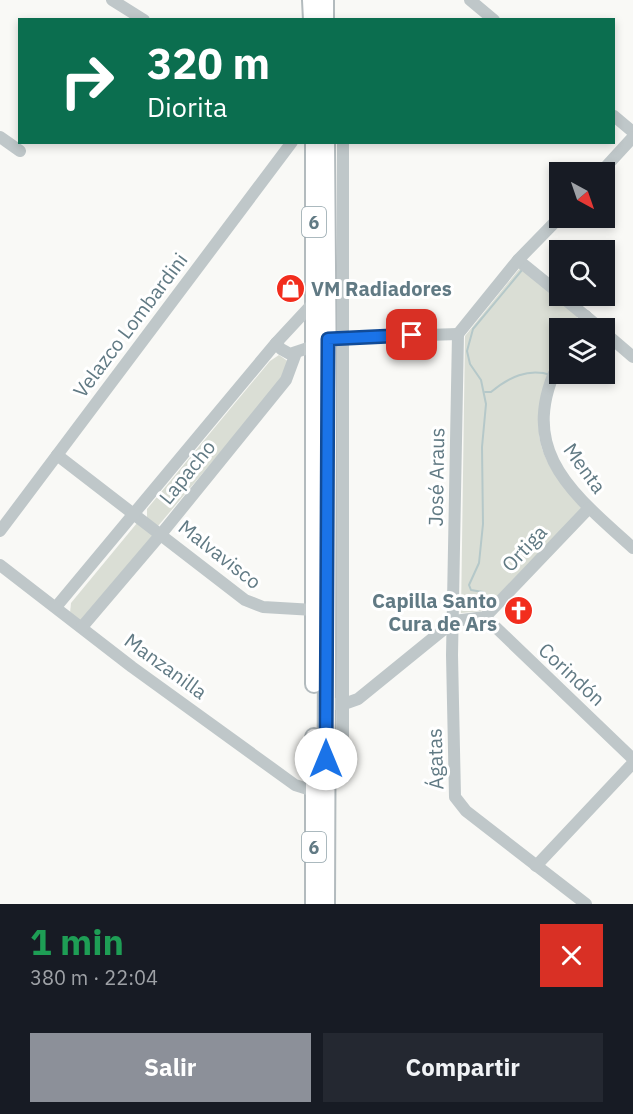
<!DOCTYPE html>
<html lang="es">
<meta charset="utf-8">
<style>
:root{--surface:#171b24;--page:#242831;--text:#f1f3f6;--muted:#9ea1a6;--accent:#8c9099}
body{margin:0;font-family:"IBM Plex Sans",sans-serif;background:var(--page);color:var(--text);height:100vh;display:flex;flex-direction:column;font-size:22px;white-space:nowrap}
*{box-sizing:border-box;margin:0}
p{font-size:20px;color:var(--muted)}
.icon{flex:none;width:33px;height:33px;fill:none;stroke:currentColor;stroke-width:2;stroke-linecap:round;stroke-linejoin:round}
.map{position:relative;height:904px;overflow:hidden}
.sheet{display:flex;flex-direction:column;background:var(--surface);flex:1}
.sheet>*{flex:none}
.top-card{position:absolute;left:18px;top:18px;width:597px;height:126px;border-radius:0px;box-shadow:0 3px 9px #0003;background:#0b6e4f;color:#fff;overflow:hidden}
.needle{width:39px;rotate:140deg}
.controls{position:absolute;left:549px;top:162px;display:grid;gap:12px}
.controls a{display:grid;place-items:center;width:66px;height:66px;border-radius:0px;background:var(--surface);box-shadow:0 3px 9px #0003;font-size:30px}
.pin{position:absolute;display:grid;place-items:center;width:51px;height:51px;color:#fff;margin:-26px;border-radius:12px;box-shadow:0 3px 9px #0006}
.me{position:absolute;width:66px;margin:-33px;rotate:0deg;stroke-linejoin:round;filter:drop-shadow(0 0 4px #0008)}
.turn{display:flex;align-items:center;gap:21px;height:126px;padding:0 30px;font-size:27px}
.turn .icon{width:78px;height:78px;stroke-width:2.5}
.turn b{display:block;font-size:42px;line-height:51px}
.round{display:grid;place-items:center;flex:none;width:63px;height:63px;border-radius:0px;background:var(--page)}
.overview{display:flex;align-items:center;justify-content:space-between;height:102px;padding:0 30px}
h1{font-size:36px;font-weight:800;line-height:45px;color:#1e9e55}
.action{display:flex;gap:12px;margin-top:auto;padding:12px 30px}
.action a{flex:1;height:69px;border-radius:0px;background:var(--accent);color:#fff;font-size:24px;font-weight:800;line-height:69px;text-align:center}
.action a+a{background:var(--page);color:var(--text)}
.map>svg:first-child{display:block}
</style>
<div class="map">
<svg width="633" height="904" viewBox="0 0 633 904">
<rect width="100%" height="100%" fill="#f9f9f6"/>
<g fill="#daded5">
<path d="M520,268L578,316L570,328H560C559,349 553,354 548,373C529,438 538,458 582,508L483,611L461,613L465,336Z"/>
<polygon points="279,355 289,362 285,376 158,526 147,518 147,509 270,361"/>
<polygon points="137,523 154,534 80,621 70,613 71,603"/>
</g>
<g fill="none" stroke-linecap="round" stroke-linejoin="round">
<g stroke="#b5c8c9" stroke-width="2">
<path d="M485,392H491C509,377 528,368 551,375"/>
<polyline points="492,601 483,592 471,590 469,585 479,563 483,524 482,447 486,404 481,380 470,364 467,351 473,329 522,270"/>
</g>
<defs>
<g id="major">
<polyline points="311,0 312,20"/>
<polyline points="325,20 325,0"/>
<polyline points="314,142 314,684"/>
<polyline points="314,737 314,903"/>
<polyline points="326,904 328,392 326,142"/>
</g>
</defs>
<use href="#major" stroke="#b3bbbe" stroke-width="20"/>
<g stroke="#bfc7c9" stroke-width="12">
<polyline points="112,0 144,20"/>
<polyline points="470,0 494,20"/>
<polyline points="614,116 633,132"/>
<polyline points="0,137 20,151"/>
<polyline points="601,172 633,137"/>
<polyline points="518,260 560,294"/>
<polyline points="561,296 600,328"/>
<polyline points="578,328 586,316"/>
<polyline points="604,332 633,357"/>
<polyline points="458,334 452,655 455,797 466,811 586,904"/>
<polyline points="458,334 518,260 560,217"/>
<polyline points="336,338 458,334"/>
<polyline points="276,343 281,349 290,354 320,344"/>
<path d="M560,360C515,450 571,492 633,548"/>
<polyline points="57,455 245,600 263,607 314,610"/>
<polyline points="0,531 292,142"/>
<polyline points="0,565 132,667 295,785 314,791"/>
<polyline points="56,607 276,343 315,301"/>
<polyline points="485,617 633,759"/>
<polyline points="454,621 485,617 589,508"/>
<polyline points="82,627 162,533 286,380 296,353"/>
<polyline points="326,704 344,704 358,699 454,621"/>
<polyline points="325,778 337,777 343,768 343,142"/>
<polyline points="536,866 633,763"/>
</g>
<use href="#major" stroke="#fff" stroke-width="16"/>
</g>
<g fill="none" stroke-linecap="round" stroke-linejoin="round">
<defs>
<polyline id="route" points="326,759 328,339 412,335"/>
</defs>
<use href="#route" stroke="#114b97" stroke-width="15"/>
<use href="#route" stroke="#1a73e8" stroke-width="10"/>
</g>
<defs>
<symbol id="shop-disc" viewBox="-11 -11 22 22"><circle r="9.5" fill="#f22d1d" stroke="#fff"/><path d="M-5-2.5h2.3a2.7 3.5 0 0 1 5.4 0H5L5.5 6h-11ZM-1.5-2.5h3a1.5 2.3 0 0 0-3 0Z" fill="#fff"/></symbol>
<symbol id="church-disc" viewBox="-11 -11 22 22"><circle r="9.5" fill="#f22d1d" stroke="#fff"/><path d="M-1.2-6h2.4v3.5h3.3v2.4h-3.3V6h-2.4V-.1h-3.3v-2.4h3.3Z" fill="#fff"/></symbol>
</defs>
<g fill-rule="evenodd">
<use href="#shop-disc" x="274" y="272" width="33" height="33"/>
<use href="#church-disc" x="502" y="594" width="33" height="33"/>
</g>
<g text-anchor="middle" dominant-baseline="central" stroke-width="6" stroke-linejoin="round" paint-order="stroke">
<g fill="#fff" stroke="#90a2a9" stroke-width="1.5">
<rect x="302" y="207" width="24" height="30" rx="4.5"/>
<rect x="302" y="832" width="24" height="30" rx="4.5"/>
</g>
<g font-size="18" font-weight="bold" fill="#617a84">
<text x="314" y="222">6</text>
<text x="314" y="847">6</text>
</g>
<g font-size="20" font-weight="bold" fill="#617a84" stroke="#fff" text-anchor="start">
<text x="311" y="288">VM Radiadores</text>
<text x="497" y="600" text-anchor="end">Capilla Santo<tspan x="497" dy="23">Cura de Ars</tspan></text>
</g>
<g font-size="20" fill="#617a84" stroke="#fff">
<text transform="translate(130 325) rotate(-53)">Velazco Lombardini</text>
<text transform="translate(585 468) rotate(54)">Menta</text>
<text transform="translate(187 472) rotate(-51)">Lapacho</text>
<text transform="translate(436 477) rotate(-89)">José Araus</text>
<text transform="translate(524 548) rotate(-47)">Ortiga</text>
<text transform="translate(220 554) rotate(38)">Malvavisco</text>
<text transform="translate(166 666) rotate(36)">Manzanilla</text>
<text transform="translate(572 674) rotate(43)">Corindón</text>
<text transform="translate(435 759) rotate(-92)">Ágatas</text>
</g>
</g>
</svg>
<div class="controls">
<a><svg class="needle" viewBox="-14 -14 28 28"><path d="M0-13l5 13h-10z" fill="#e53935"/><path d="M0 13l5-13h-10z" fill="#9ea1a6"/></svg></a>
<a><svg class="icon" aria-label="search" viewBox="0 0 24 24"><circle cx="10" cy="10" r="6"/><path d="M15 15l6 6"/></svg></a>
<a><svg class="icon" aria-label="layers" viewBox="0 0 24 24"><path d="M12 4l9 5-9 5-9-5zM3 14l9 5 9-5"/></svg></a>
</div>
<div class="pin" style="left:412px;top:335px;background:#d93025"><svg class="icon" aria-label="arrive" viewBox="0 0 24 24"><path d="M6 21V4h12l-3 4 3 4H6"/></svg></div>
<svg class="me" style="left:326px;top:759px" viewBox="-20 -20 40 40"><circle r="19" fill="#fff"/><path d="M0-13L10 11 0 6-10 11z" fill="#1a73e8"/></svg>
<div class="top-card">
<div class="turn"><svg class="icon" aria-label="right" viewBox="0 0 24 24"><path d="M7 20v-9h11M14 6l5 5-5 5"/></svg><div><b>320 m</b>Diorita</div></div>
</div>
</div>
<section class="sheet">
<div class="overview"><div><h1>1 min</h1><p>380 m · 22:04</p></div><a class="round" style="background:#d93025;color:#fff"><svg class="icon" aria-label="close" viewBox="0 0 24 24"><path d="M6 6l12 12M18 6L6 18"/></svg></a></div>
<div class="action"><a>Salir</a><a>Compartir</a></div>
</section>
